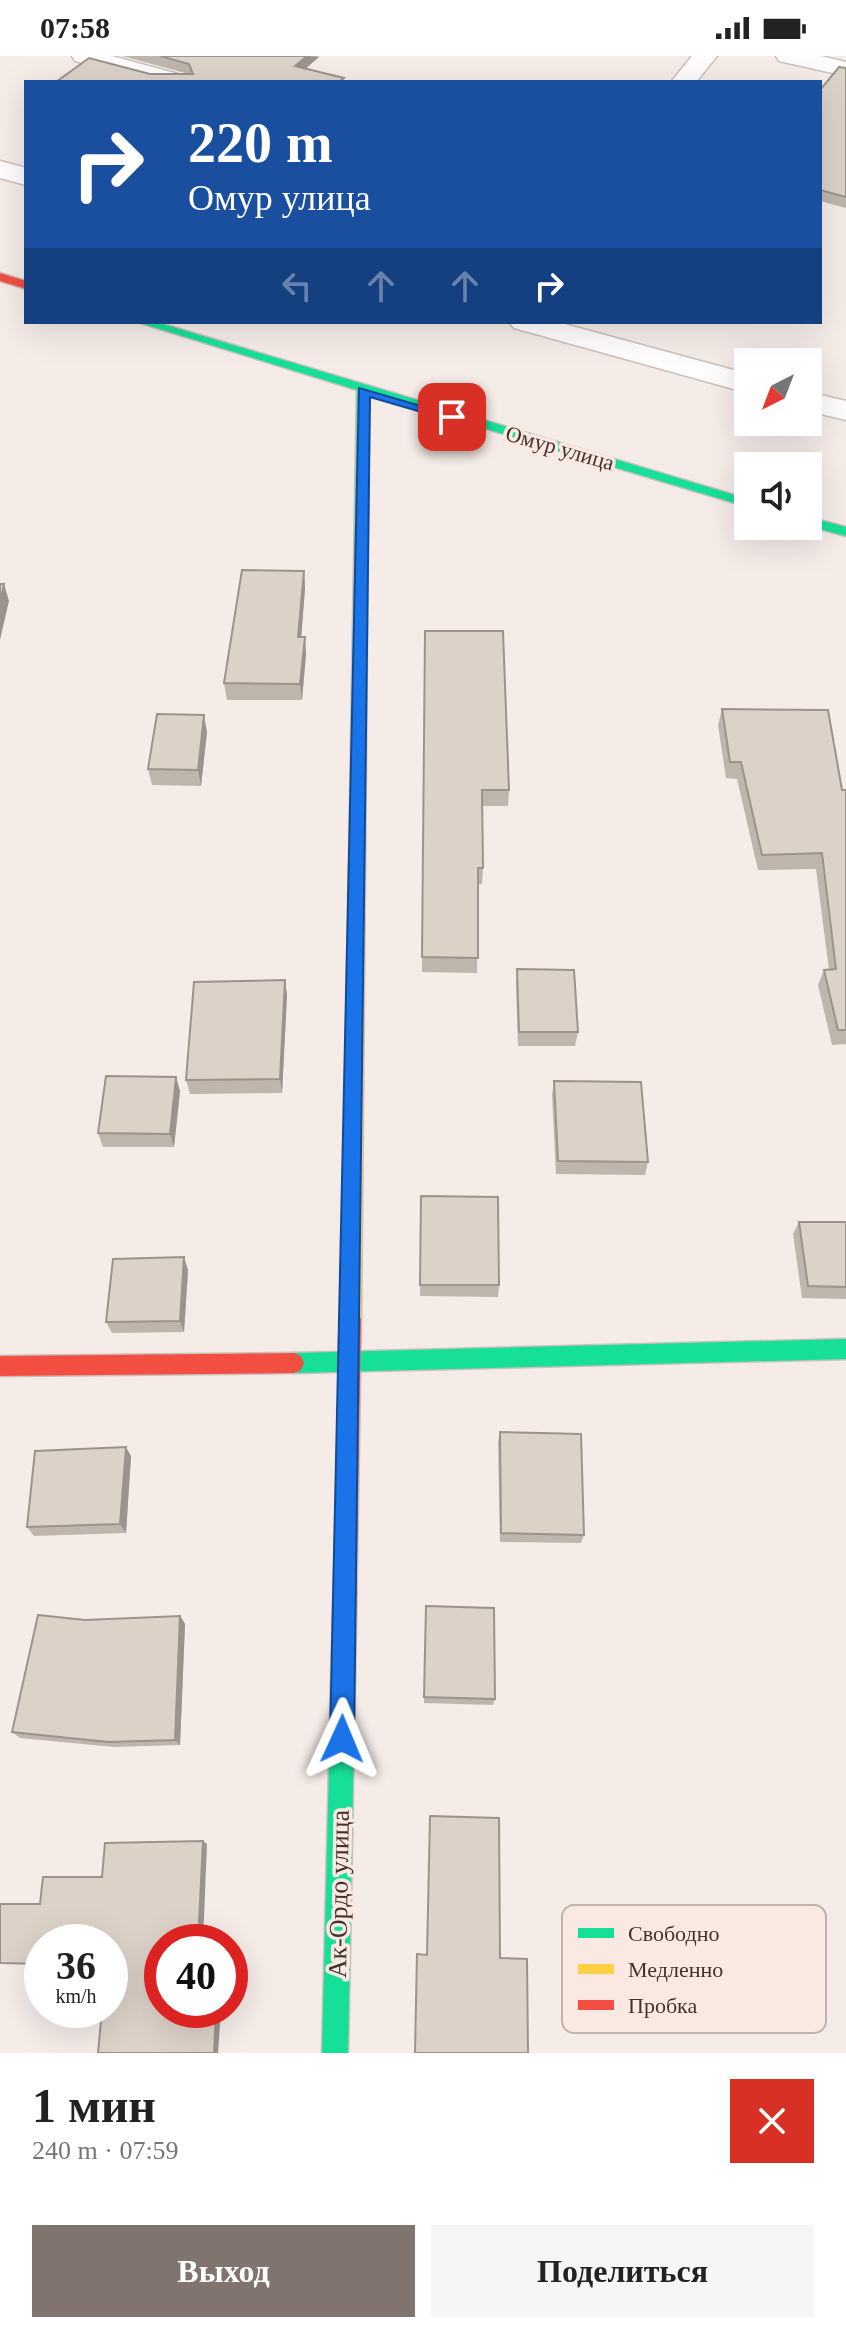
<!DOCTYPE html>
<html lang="ru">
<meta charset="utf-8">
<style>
:root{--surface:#fff;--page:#f6f6f6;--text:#222;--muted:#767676;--accent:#81736e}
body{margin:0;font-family:Georgia,serif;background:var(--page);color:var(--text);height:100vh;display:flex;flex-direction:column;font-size:30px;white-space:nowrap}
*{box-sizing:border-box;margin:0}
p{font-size:26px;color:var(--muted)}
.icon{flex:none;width:44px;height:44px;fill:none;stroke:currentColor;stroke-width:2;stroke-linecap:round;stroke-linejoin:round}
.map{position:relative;height:1997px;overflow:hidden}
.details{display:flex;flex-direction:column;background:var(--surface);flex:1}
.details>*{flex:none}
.guide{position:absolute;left:24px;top:24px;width:798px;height:244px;border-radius:0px;box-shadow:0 8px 32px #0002;background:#1a4fa0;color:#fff;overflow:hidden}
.needle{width:52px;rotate:222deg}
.controls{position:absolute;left:734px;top:292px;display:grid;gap:16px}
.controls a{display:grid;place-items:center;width:88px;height:88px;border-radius:0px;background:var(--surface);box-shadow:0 8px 32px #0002;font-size:40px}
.speed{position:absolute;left:24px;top:1868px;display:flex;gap:16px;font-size:40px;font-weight:700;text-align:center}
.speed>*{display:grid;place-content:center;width:104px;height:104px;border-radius:50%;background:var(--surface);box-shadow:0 8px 32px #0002;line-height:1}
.speed small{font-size:20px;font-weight:400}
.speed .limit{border:12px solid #d22;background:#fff;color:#111}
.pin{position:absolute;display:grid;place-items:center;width:68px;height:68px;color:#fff;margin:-34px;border-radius:16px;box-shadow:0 4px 12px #0006}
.me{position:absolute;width:88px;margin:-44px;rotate:1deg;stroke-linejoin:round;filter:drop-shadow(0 0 6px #0008)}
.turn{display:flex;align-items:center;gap:28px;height:168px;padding:0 32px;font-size:36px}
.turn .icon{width:104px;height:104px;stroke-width:2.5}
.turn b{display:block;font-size:56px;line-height:68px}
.lanes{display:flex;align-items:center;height:76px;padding:0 32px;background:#0003;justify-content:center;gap:40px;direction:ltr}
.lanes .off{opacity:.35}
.round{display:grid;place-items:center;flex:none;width:84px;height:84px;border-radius:0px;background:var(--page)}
.summary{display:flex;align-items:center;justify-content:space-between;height:136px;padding:0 32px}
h1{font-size:48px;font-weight:700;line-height:60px}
.primary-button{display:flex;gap:16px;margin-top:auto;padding:16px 32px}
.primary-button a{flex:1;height:92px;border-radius:0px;background:var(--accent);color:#fff;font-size:32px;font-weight:700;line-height:92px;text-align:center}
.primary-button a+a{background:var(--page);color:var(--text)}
.status{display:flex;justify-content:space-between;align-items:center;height:56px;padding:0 40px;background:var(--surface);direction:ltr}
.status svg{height:22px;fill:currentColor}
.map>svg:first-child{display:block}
</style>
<div class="status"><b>07:58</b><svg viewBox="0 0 49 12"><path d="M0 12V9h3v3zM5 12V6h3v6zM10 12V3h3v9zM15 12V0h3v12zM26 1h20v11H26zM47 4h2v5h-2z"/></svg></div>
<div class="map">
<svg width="846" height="1997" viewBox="0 0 846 1997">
<rect width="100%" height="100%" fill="#f5ece8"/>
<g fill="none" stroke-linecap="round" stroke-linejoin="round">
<defs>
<g id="street">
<polygon points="72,0 112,0 189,21 192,26 152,26 75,5"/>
<polygon points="692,0 717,0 696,26 671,26"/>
<polygon points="776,0 821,0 846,6 846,20 779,5"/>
<polygon points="0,105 26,112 26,129 0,122"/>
<polygon points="509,266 557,266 748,318 748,337 514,272"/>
<polygon points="808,336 846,345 846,364 808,355"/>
</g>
<g id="fast">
<polygon points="137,266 156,266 748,443 748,451 369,338 365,809 357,815 349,809 357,334"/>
<polygon points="808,461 846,471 846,480 808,470"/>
<polygon points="846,1283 846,1303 294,1317 287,1314 284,1307 287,1300 294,1297"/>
<polygon points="343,1615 351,1619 355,1627 348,1997 322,1997 331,1627 335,1619"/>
</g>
<polygon id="slow" points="357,803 365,809 361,1263 358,1270 351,1272 344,1270 341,1263 349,809"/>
<g id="jam">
<polygon points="0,217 26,225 26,233 0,225"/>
<polygon points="351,1254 358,1256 361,1263 355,1627 351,1635 343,1639 335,1635 331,1627 341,1263 344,1256"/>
<polygon points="294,1297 301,1300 304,1307 301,1314 294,1317 0,1320 0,1300"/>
</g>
</defs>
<use href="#street" stroke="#cbc0bc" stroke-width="3"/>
<use href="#fast" stroke="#cbc0bc" stroke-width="3"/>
<use href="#slow" stroke="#cbc0bc" stroke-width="3"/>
<use href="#jam" stroke="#cbc0bc" stroke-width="3"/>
<use href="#street" fill="#fefcfc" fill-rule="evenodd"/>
<use href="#fast" fill="#16e098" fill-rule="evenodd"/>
<use href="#slow" fill="#ffcf43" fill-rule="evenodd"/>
<use href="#jam" fill="#f24e42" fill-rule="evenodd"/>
</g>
<g fill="#beb5ac">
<polygon points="122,0 319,0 305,13 344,26 150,18 189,18"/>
<polygon points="846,12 846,152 820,145 820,34"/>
<polygon points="304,515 305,532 301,581 305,581 306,598 302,644 227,644 224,627"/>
<polygon points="425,575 509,734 508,750 482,750 483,812 482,828 478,828 477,917 422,916"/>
<polygon points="722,653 842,734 846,734 846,988 832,989 818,929 824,914 829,914 816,813 758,814 737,723 726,722 718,669"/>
<polygon points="207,676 201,730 152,729 148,713"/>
<polygon points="517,913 578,976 575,990 518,990 516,928"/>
<polygon points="285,924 287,939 282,1037 190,1038 186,1024"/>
<polygon points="176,1021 180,1035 174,1091 103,1091 98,1077"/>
<polygon points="554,1025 648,1106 645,1119 556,1118 552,1039"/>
<polygon points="421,1140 499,1229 498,1241 420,1240"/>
<polygon points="799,1166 846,1166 846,1243 802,1242 793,1178"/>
<polygon points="188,1214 184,1276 112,1277 106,1266"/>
<polygon points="500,1376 584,1479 581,1487 500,1486 498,1386"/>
<polygon points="131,1400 126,1477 34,1480 27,1471"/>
<polygon points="426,1550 495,1643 493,1649 424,1647"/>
<polygon points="180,1560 185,1568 180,1689 114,1691 20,1682 12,1676 85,1564"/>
</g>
<g fill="#9b938c">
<polygon points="307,0 319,1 296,21 295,10"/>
<polygon points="304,515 305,532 300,598 298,581"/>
<polygon points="4,528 9,545 0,584 0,546"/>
<polygon points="305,581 306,598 302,644 300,628"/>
<polygon points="204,659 207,676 201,730 198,714"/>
<polygon points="285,924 287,939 282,1037 280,1023"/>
<polygon points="176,1021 180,1035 174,1091 170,1078"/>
<polygon points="184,1201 188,1214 184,1276 180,1265"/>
<polygon points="126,1391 131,1400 126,1477 120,1468"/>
<polygon points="180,1560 185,1568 180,1689 175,1684"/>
<polygon points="203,1785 207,1788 203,1886 198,1886"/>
<polygon points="216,1954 221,1954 218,1997 214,1997"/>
</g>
<g fill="#ddd2c8" stroke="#9b938c" stroke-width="2">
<polygon points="160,0 307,0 295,10 344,22 339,26 56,26 89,2 150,18 193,18 189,8"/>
<polygon points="839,11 846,12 846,141 820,134 820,34"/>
<polygon points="242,514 304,515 298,581 305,581 300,628 224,627"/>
<polygon points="0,528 4,528 0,546"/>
<polygon points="425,575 503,575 509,734 482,734 483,812 478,812 478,902 422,901"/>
<polygon points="722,653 828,654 842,734 846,734 846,974 838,974 824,914 836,913 822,797 762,799 741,706 730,706"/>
<polygon points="157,658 204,659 198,714 148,713"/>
<polygon points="517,913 574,914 578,976 519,976"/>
<polygon points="285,924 280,1023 186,1024 194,926"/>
<polygon points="106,1020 176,1021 170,1078 98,1077"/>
<polygon points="554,1025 641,1026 648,1106 558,1105"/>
<polygon points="421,1140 498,1141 499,1229 420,1229"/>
<polygon points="799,1166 846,1166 846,1231 808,1230"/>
<polygon points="184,1201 180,1265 106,1266 113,1203"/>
<polygon points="500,1376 581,1378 584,1479 501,1477"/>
<polygon points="126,1391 120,1468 27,1471 35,1395"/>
<polygon points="426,1550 494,1552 495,1643 424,1641"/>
<polygon points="38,1559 85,1564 180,1560 175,1684 108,1686 12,1676"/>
<polygon points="430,1760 499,1762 500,1902 527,1903 528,1997 415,1997 417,1898 427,1899"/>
<polygon points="203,1785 198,1886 162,1886 162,1954 216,1954 214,1997 98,1997 102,1954 110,1954 110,1886 42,1886 42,1908 0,1907 0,1848 40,1848 43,1821 102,1821 105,1787"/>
</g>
<polygon fill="#1a73e8" stroke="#114b97" stroke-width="2" points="359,332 459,361 452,365 370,341 354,1683 351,1692 342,1695 334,1692 330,1683"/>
<g text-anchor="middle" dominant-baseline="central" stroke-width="7" stroke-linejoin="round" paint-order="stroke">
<g font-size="22" fill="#42322c" stroke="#fae9e3">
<text transform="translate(560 392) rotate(16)">Омур улица</text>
</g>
<g font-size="26" fill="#42322c" stroke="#fae9e3">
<text transform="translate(339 1838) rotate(-89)">Ак-Ордо улица</text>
</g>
</g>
<rect x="562" y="1849" width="264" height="128" rx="12" fill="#fae9e3" stroke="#c3b2ac" stroke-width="2"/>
<rect x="578" y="1872" width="36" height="10" fill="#16e098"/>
<rect x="578" y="1908" width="36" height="10" fill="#ffcf43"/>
<rect x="578" y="1944" width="36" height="10" fill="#f24e42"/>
<g font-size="22" fill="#42322c">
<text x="628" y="1885">Свободно</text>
<text x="628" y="1921">Медленно</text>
<text x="628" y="1957">Пробка</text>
</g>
</svg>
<div class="controls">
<a><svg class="needle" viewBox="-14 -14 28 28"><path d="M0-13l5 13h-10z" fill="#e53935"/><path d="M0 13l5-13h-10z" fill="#767676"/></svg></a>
<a><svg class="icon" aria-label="sound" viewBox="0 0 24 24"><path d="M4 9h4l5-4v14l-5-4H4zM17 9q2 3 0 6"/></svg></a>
</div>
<div class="speed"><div>36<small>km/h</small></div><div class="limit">40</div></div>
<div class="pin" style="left:452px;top:361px;background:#d93025"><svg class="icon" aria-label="arrive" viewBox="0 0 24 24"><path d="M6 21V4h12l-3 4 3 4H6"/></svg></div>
<svg class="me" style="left:342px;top:1683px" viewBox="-20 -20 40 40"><path d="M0-17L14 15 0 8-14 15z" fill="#1a73e8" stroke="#fff" stroke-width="4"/></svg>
<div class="guide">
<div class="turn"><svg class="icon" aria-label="right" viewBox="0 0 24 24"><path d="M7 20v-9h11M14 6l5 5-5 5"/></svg><div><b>220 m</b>Омур улица</div></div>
<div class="lanes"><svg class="icon off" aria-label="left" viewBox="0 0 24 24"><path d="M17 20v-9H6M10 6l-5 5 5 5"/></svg><svg class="icon off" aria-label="ahead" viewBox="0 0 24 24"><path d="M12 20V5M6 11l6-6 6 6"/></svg><svg class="icon off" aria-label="ahead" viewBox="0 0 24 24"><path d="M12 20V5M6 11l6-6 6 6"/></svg><svg class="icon" aria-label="right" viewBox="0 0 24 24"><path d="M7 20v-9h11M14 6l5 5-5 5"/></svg></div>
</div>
</div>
<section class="details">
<div class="summary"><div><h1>1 мин</h1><p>240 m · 07:59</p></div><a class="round" style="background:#d93025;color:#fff"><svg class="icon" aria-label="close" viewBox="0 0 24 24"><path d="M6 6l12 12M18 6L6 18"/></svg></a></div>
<div class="primary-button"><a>Выход</a><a>Поделиться</a></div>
</section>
